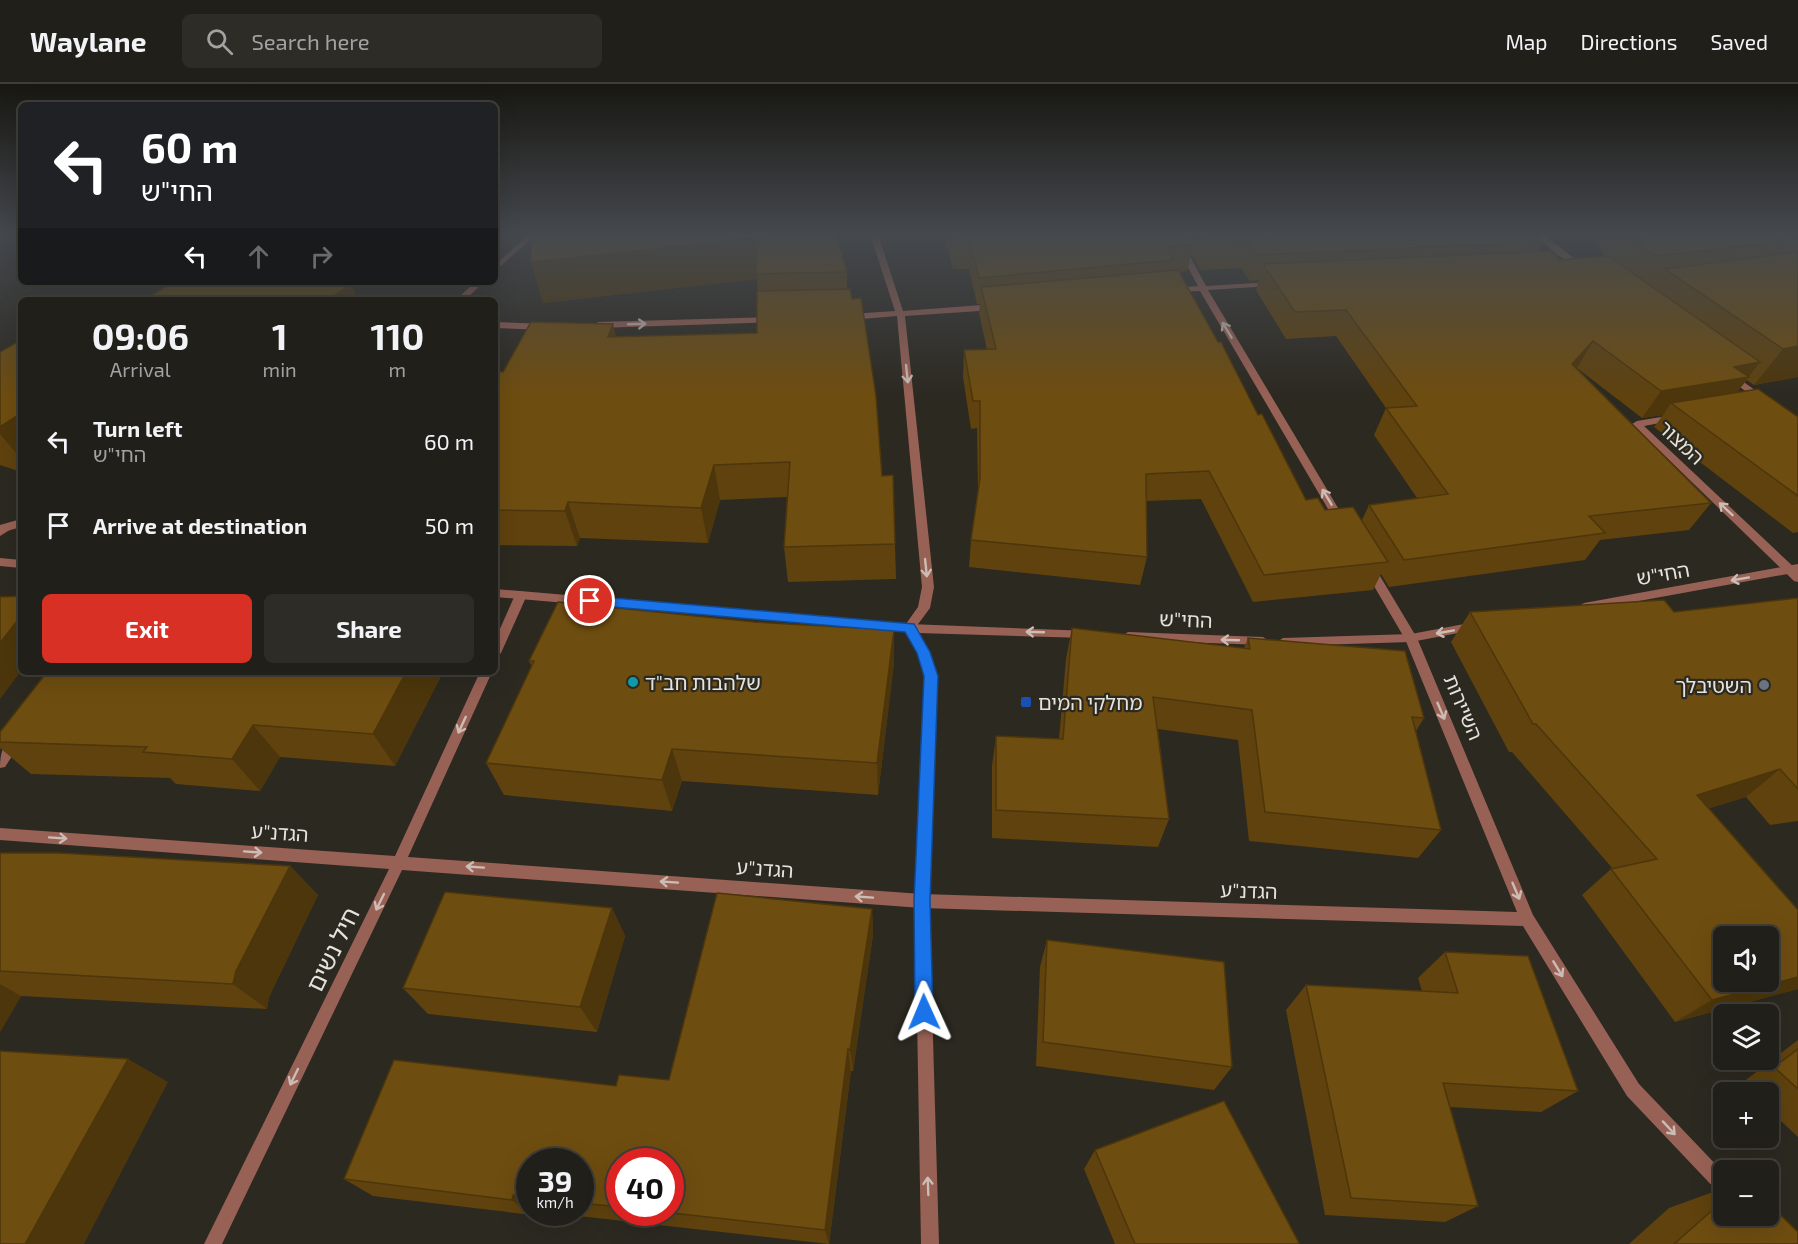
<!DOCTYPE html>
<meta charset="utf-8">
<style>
:root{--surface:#211f19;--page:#2d2c26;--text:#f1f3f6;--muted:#a2a2a2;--line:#3e3d38;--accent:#d93025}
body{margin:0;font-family:"Exo 2","Noto Sans Hebrew",sans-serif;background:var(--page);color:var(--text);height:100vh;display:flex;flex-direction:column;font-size:22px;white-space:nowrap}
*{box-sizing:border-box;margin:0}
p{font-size:20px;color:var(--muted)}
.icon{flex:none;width:33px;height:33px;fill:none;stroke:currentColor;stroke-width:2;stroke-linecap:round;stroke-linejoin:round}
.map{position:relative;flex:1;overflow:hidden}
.details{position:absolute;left:18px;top:213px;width:480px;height:378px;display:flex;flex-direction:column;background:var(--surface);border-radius:9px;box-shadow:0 6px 24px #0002,0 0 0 2px var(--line)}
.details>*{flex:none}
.top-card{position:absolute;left:18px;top:18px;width:480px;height:183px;border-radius:9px;box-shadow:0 6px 24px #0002,0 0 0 2px var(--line);background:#202124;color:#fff;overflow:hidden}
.fabs{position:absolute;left:1713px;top:842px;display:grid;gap:12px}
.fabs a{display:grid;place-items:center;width:66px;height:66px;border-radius:9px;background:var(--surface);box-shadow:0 6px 24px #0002,0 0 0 2px var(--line);font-size:30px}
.speed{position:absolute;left:516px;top:1064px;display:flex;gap:12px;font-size:30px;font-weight:700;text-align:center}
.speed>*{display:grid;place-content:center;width:78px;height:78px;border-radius:50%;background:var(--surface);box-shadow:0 6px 24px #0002,0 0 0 2px var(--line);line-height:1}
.speed small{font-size:15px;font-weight:400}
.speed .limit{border:9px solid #d22;background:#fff;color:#111}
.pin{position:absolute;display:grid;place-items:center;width:51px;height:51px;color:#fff;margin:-26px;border:3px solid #fff;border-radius:50%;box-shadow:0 2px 6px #0007}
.me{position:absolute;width:66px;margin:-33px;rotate:359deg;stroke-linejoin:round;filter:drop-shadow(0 0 4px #0008)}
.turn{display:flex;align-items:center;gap:21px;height:126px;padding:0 24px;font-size:27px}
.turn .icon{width:78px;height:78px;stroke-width:2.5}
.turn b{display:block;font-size:42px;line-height:51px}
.lanes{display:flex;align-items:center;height:57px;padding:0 24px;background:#0003;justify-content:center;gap:30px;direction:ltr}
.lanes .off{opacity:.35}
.eta{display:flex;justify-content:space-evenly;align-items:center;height:102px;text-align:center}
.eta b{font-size:36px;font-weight:700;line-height:42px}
.primary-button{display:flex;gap:12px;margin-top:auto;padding:12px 24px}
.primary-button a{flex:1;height:69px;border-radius:9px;background:var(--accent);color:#fff;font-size:24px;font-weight:700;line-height:69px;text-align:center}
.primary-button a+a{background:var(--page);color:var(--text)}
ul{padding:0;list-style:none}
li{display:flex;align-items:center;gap:18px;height:84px;padding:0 24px}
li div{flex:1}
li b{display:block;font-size:22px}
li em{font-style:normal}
header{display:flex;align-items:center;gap:36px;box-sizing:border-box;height:84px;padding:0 30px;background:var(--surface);border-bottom:2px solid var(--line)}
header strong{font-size:28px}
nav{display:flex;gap:33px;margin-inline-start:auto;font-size:21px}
.search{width:420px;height:54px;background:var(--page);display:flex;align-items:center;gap:15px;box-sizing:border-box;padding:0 21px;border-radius:9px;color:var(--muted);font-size:22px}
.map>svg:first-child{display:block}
</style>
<header>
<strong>Waylane</strong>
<div class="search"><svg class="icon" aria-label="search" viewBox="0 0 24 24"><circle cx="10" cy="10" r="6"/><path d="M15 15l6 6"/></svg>Search here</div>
<nav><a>Map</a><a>Directions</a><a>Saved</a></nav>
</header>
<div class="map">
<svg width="1798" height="1160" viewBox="0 0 1798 1160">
<rect width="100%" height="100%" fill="#2c2921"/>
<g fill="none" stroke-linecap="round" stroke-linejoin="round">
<g fill="#986155" fill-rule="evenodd">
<polygon points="529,150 537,150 495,187 495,181"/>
<polygon points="870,150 878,150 903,227 994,220 998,223 994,226 905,232 934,503 930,524 913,547 909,548 903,544 918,523 922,503 897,232 850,236 846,233 850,230 895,227"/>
<polygon points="1170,150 1178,150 1206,202 1272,198 1276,200 1272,202 1208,206 1347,439 1346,442 1338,442 1200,207 1173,208 1169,206 1173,204 1198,202"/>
<polygon points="1535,150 1543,150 1585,183 1578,185 1555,169"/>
<polygon points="475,198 484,198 465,216 456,216"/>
<polygon points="773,233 777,236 776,238 598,244 594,241 598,238"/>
<polygon points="495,238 545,240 549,243 545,246 495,244"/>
<polygon points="1731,289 1766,314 1766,318 1760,318 1728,294 1726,292"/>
<polygon points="1673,331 1678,334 1676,336 1644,342 1798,487 1798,498 1794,497 1632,340 1637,337"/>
<polygon points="21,435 21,443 0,449 0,441"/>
<polygon points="1370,481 1374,482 1417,554 1533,831 1639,1000 1724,1089 1724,1110 1718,1108 1627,1012 1523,842 922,824 402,786 222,1160 204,1160 389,785 0,756 0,744 395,772 480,588 492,588 408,773 922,810 1517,828 1405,555 1364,485"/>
<polygon points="521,507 527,511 501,569 495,574 495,556 515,511"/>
<path d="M16,652L21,653L22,657L5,683L0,684C0,671 2,658 16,652Z"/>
</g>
<g fill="#986155" fill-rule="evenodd">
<polygon points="11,438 16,442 0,452 0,443"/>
<polygon points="0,474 21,476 21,484 0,482"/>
<polygon points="1798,480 1798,488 1584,527 1578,523 1584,519"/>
<polygon points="495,505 909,540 1090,547 1092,550 1090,553 1086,554 918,549 929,568 937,592 929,817 939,1160 921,1160 915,817 925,592 917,568 905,548 495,513"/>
<polygon points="1475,538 1479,539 1481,542 1479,545 1411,558 1283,562 1277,558 1283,554 1411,550"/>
<polygon points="1128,548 1263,553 1269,557 1263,561 1128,556 1122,552"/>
</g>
</g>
<g fill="#5f420e" fill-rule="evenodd">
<path d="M944,150H1536L1543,158L1538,167L1560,176L1605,172L1591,150H1798V293L1754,301L1747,296L1737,308L1798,333V448L1793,449L1654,343L1663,331L1642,334L1577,284L1576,285L1711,419L1689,446L1600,456L1585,476L1389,503L1381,490L1373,506L1253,518L1201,415L1146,417L1147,473L1140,501L969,483L971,456L978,409L977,344L971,345L963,293L964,266H987L979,229L980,220H977L969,185H953ZM1191,170L1200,186L1241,184L1250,197L1259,196L1256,206L1286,255L1336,252L1386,324L1374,351L1417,414L1369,421L1362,436L1325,426L1306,416L1258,331L1179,188L1187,187Z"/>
<polygon points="531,178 847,188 847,205 882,392 895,460 896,495 788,498 784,463 787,413 720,416 708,459 580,454 577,462 495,461 495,288 503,288 616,253 757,249 758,207 757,195 543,219"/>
<polygon points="21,256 21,388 0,381 0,268"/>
<polygon points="1798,514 1798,737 1770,741 1746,713 1709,724 1798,905 1675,938 1582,811 1611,785 1613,785 1512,668 1509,668 1451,558 1470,528 1674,528"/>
<polygon points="755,538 894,546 894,579 878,711 682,697 672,727 504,711 486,679 532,583 529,577"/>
<polygon points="1072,544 1244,564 1248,554 1424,634 1416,647 1441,746 1418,774 1249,757 1238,656 1158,645 1169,735 1158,763 992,754 992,682 996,652 1059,655 1066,575"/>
<polygon points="47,588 443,588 395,682 280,673 260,707 176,700 170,694 31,690 0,664 0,648"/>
<polygon points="0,769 290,782 318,811 269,913 267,925 21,912 0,948"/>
<polygon points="612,824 625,852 597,948 428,930 403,904"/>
<path d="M872,825L873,851L853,987H851L829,1160L543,1128H580V1077H530V1128H533L532,1131L373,1112L344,1095L616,1002L669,996ZM620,1077L670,1128H620Z"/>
<polygon points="1047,856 1232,983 1214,1006 1036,982 1040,883"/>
<polygon points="1445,868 1578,1007 1541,1028 1450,1023 1478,1122 1445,1138 1325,1131 1286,926 1306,901 1422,907 1418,894"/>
<polygon points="1798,956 1798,1053 1768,1025 1768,1008 1751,1008 1742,999"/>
<polygon points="1095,1066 1297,1160 1115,1160 1084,1085"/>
<polygon points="1724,1104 1724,1131 1798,1160 1629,1160 1669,1124"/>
</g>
<g fill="#4d360b">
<polygon points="756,154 757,195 543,219 531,178"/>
<polygon points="351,200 358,216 328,216"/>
<polygon points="613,240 622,275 608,253"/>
<polygon points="1593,257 1577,284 1556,307 1572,280"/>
<polygon points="1798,262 1798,293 1754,301 1783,265"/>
<polygon points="1760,278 1728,320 1671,319 1663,331 1642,334 1661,307 1734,283"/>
<polygon points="21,329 21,375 0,350 0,343"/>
<polygon points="714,381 720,416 708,459 701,424"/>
<polygon points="568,418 580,454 577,462 565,427"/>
<polygon points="21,532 21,587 0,615 0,559"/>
<polygon points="894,546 894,579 878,711 877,679"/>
<polygon points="406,588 443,588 395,682 373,650"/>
<polygon points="253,641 280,673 260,707 232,675"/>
<polygon points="672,665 682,697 672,727 662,696"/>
<polygon points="1780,685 1746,713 1666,738 1697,711"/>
<polygon points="290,782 318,811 269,913 267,925 233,900 236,887"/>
<polygon points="612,824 625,852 597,948 580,923"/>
<polygon points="872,825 873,851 853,987 850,966"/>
<polygon points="1798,893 1798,905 1675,938 1712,916"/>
<polygon points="0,900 21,912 0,948"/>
<polygon points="848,965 851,987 829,1160 825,1146"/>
<polygon points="128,975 168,998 84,1160 25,1160"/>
<polygon points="513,1111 530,1124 530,1128 533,1128 532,1131 512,1116"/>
</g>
<g fill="#6e4d10" stroke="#4d360b" stroke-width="1.5" fill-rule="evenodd">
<polygon points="532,150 836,150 847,188 756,190 756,154 531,178"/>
<polygon points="951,150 1187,150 1194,161 1166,163 1173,176 979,194 970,158 954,159"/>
<polygon points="1201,150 1536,150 1543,158 1257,171 1249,157 1207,160"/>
<polygon points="1638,150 1798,150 1798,156 1657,172 1633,157 1642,156"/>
<polygon points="21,160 21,170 18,170"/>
<polygon points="1551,167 1560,176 1608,172 1760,278 1734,283 1749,293 1661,307 1593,257 1572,280 1711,419 1589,432 1605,449 1404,476 1369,421 1448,410 1386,324 1417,322 1346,226 1295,228 1263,180"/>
<polygon points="1798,168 1798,262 1783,265 1665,185"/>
<polygon points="1178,186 1218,258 1221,258 1258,331 1262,330 1306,416 1318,414 1325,426 1353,423 1388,478 1264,491 1209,387 1146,390 1147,473 971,456 980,394 980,317 973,317 964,266 996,265 981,203"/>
<polygon points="174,198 343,198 351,200 328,216 144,216"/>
<polygon points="850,205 852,215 861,214 876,312 882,392 893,391 895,460 784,463 790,378 714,381 701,424 568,418 565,427 495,426 495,288 503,288 531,238 613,240 608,253 757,249 757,207"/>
<polygon points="21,256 21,329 0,343 0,268"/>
<polygon points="1758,305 1798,333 1798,412 1671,319"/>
<polygon points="21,512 21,532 0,559 0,513"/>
<path d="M1798,514V705L1780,685L1697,711L1798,826V893L1712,916L1611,785L1657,775L1536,640H1533L1470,528L1664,516L1674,528ZM1724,852H1768V897H1724Z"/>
<polygon points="558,518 755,538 894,546 877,679 672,665 662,696 486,679 534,577 529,577"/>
<polygon points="1072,544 1250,565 1248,554 1405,567 1424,634 1412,633 1441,746 1265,728 1252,626 1153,613 1169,735 996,726 996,652 1063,655"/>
<polygon points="47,588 406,588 373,650 253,641 232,675 143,668 147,663 0,658 0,648"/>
<polygon points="0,769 59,769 290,782 236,887 233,900 0,887"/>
<polygon points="445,808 612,824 580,923 403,904"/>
<polygon points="717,809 872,825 850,966 848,965 825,1146 663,1128 670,1128 670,1077 620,1077 620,1123 580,1119 580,1077 530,1077 530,1113 513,1111 512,1116 344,1095 394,976 616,1002 619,991 669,996"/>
<polygon points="1047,856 1224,878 1232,983 1043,958"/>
<polygon points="1445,868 1528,872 1578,1007 1443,999 1478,1122 1351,1114 1306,901 1458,909"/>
<polygon points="1798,965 1798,1005 1774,983"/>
<polygon points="0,967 128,975 25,1160 0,1160"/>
<polygon points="1224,1017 1299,1159 1297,1160 1135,1160 1095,1066"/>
<polygon points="1724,1116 1724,1131 1768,1131 1768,1119 1798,1148 1798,1160 1674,1160"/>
</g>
<defs><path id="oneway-shaft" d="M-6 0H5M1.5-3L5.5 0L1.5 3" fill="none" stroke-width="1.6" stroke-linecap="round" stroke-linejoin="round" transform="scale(1.5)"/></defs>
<g stroke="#cdbcb4">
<use href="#oneway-shaft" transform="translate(637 240) rotate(-2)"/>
<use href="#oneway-shaft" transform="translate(1227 246) rotate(-121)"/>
<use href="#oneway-shaft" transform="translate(907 290) rotate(84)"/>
<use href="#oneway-shaft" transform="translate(1327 413) rotate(-121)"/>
<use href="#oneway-shaft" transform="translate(1726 425) rotate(-137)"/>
<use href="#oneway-shaft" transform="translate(926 484) rotate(84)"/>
<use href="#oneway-shaft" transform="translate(1740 495) rotate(170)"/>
<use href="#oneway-shaft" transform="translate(1035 548) rotate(-178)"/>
<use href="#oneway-shaft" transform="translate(1445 548) rotate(170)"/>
<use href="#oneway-shaft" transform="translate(1230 556) rotate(-178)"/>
<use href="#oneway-shaft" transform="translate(1441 627) rotate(67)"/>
<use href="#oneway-shaft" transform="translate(462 641) rotate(115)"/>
<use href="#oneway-shaft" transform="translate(58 754) rotate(4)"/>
<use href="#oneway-shaft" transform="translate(253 768) rotate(4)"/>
<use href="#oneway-shaft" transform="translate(475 783) rotate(-176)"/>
<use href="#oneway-shaft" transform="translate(669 798) rotate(-176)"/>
<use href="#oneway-shaft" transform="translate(1516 807) rotate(67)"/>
<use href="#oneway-shaft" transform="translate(864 813) rotate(-176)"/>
<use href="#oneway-shaft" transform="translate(380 818) rotate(116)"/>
<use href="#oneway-shaft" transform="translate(1558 885) rotate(59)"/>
<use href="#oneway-shaft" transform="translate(294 993) rotate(116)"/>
<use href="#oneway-shaft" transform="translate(1669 1044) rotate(47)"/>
<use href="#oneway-shaft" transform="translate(928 1102) rotate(-92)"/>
</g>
<linearGradient id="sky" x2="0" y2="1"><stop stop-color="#181712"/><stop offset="0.48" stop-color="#45494e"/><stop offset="1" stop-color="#45494e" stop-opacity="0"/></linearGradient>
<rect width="1798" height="312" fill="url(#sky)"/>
<polygon fill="#1a73e8" stroke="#114b97" stroke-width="1.5" points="590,512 914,540 930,568 938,592 930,817 933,928 930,934 924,937 918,934 915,928 914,817 924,592 917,569 905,548 590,521 583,517"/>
<circle fill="#0f9aa8" stroke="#2c2921" stroke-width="2" cx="633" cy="598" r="6"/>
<circle fill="#6b7280" stroke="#2c2921" stroke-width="2" cx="1764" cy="601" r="6"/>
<rect fill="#1a4fb4" stroke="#2c2921" stroke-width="2" x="1020" y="612" width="12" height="12" rx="3"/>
<g text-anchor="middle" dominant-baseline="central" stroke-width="4.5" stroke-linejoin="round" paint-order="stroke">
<g font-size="20" fill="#e4e3dd" stroke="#2c2921">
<text transform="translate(1682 358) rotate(43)">המצור</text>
<text transform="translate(1663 489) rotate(-10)">החי"ש</text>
<text transform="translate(1186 535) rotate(2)">החי"ש</text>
<text transform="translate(1464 623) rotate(67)">השיירות</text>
<text transform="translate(280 748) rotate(4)">הגדנ"ע</text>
<text transform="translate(765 784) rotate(4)">הגדנ"ע</text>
<text transform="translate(1249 806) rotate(2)">הגדנ"ע</text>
</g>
<g font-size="20" fill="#e4e3dd" stroke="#2c2921" text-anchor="start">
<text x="645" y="598">שלהבות חב"ד</text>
<text x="1752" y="601" text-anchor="end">השטיבלך</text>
<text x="1038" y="618">מחלקי המים</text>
</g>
<g font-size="24" fill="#e4e3dd" stroke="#2c2921">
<text transform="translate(332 865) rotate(-64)">חיל נשים</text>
</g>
</g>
</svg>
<div class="fabs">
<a><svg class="icon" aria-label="sound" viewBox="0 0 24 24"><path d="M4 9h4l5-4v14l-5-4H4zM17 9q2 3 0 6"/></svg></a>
<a><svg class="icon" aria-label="layers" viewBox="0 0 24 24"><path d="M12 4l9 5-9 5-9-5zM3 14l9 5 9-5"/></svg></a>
<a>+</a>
<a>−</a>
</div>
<div class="speed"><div>39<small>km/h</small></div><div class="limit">40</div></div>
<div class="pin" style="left:590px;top:517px;background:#d93025"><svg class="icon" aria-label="arrive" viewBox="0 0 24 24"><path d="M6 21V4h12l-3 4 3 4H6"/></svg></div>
<svg class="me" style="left:924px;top:928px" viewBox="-20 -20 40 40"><path d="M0-17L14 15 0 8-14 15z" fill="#1a73e8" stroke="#fff" stroke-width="4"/></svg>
<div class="top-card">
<div class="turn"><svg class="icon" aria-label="left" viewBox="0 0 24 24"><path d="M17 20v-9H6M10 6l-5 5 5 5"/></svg><div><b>60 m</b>החי&quot;ש</div></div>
<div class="lanes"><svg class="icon" aria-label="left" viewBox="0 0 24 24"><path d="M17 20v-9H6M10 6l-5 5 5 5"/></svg><svg class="icon off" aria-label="ahead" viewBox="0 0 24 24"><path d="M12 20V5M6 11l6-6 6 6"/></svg><svg class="icon off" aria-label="right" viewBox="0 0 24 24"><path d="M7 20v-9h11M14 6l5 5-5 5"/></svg></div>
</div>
<section class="details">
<div class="eta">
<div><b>09:06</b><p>Arrival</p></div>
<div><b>1</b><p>min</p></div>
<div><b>110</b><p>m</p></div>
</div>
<ul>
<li><svg class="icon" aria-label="left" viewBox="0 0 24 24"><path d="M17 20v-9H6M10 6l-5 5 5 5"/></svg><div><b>Turn left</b><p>החי&quot;ש</p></div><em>60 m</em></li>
<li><svg class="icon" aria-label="arrive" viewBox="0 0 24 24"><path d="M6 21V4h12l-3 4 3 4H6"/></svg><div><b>Arrive at destination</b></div><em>50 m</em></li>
</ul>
<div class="primary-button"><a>Exit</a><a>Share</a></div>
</section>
</div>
